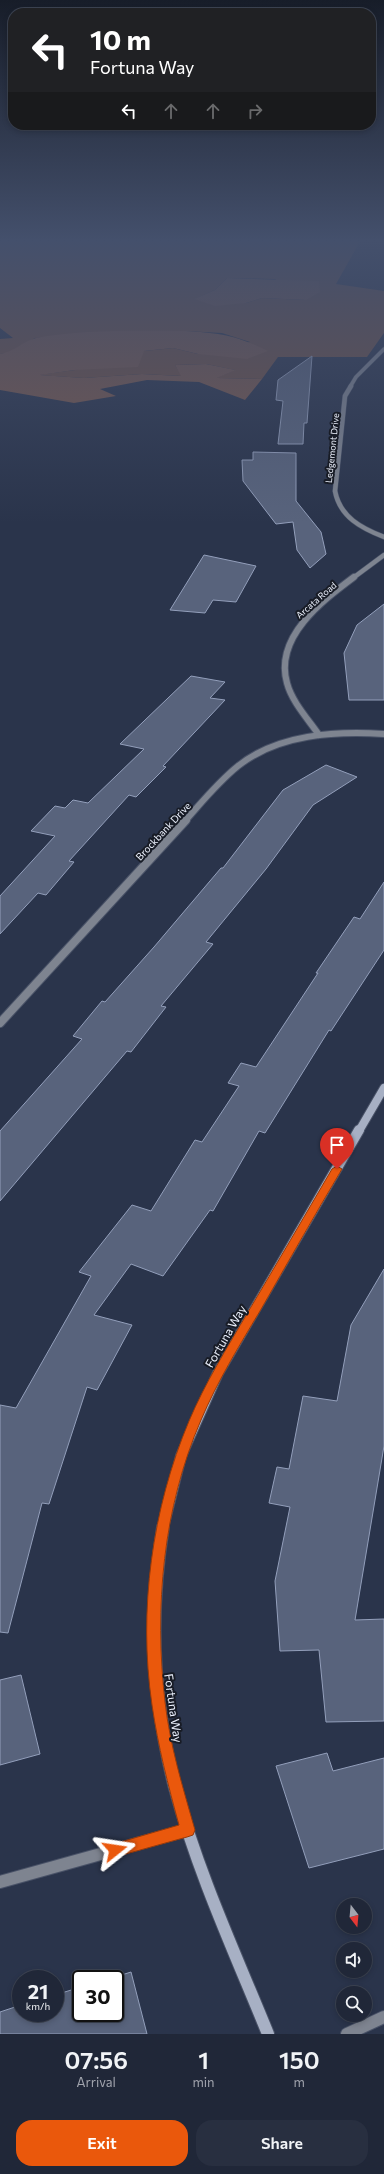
<!DOCTYPE html>
<style>
:root{--surface:#202738;--page:#282f40;--text:#f1f3f6;--muted:#a2a5ae;--line:#3d4453;--accent:#ea580c}
body{margin:0;font-family:Commissioner,sans-serif;background:var(--page);color:var(--text);height:100vh;display:flex;flex-direction:column;font-size:15px;white-space:nowrap}
*{box-sizing:border-box;margin:0}
p{font-size:13px;color:var(--muted)}
.icon{flex:none;width:22px;height:22px;fill:none;stroke:currentColor;stroke-width:2;stroke-linecap:round;stroke-linejoin:round}
.map{position:relative;height:2034px;overflow:hidden}
.sheet{display:flex;flex-direction:column;background:var(--surface);flex:1}
.sheet>*{flex:none}
.hud{position:absolute;left:8px;top:8px;width:368px;height:122px;border-radius:16px;box-shadow:0 2px 6px #0003,0 0 0 1px var(--line);background:#202124;color:#fff;overflow:hidden}
.needle{width:26px;rotate:164deg}
.fabs{position:absolute;left:336px;top:1898px;display:grid;gap:8px}
.fabs a{display:grid;place-items:center;width:36px;height:36px;border-radius:50%;background:var(--surface);box-shadow:0 2px 6px #0003,0 0 0 1px var(--line);font-size:20px}
.speed{position:absolute;left:12px;top:1970px;display:flex;gap:8px;font-size:20px;font-weight:700;text-align:center}
.speed>*{display:grid;place-content:center;width:52px;height:52px;border-radius:50%;background:var(--surface);box-shadow:0 2px 6px #0003,0 0 0 1px var(--line);line-height:1}
.speed small{font-size:10px;font-weight:400}
.speed .limit{border:2px solid #111;border-radius:6px;background:#fff;color:#111}
.pin{position:absolute;display:grid;place-items:center;width:34px;height:34px;color:#fff;margin:-41px -17px;border-radius:50% 50% 50% 0;rotate:-45deg;box-shadow:0 0 4px #0007}
.pin .icon{rotate:45deg}
.me{position:absolute;width:44px;margin:-22px;rotate:75deg;stroke-linejoin:round;filter:drop-shadow(0 0 3px #0008)}
.turn{display:flex;align-items:center;gap:14px;height:84px;padding:0 16px;font-size:18px}
.turn .icon{width:52px;height:52px;stroke-width:2.5}
.turn b{display:block;font-size:28px;line-height:34px}
.lanes{display:flex;align-items:center;height:38px;padding:0 16px;background:#0003;justify-content:center;gap:20px;direction:ltr}
.lanes .off{opacity:.35}
.eta{display:flex;justify-content:space-evenly;align-items:center;height:68px;text-align:center}
.eta b{font-size:24px;font-weight:600;line-height:28px}
.action{display:flex;gap:8px;margin-top:auto;padding:8px 16px}
.action a{flex:1;height:46px;border-radius:16px;background:var(--accent);color:#fff;font-size:16px;font-weight:600;line-height:46px;text-align:center}
.action a+a{background:var(--page);color:var(--text)}
.map>svg:first-child{display:block}
</style>
<div class="map">
<svg width="384" height="2034" viewBox="0 0 384 2034">
<rect width="100%" height="100%" fill="#2a344b"/>
<path fill="#6d5046" fill-rule="evenodd" d="M47,238H272L270,240L362,238L336,284L384,291V333L367,357H278L262,379L216,378L235,370L206,364L175,365L182,376L142,374L84,378L37,375L75,370L144,351L173,348L198,354L250,342L222,333L185,331L35,338L8,353L0,354V339L13,338L0,328V240ZM227,278L275,279L306,300L262,298L246,303L195,299L215,290Z"/>
<g fill="#76574d">
<polygon points="227,278 319,281 320,292 306,300 262,298 246,303 215,306 194,299 215,290"/>
<path d="M185,331C219,333 236,335 268,351L247,359L198,354L173,348L144,351L138,367L75,370L40,375L84,378L142,374L181,376L175,365L206,364L236,370L217,378L262,379L245,400L199,382L147,380L100,389L116,396L74,403L0,390V354C14,352 23,341 36,338C85,329 136,331 185,331Z"/>
</g>
<g fill="#58637c" stroke="#939fbb">
<polygon points="312,356 307,423 304,423 303,444 278,444 283,401 276,400 278,380"/>
<polygon points="253,452 296,453 296,501 321,532 326,554 310,568 297,550 293,522 276,524 243,481 242,460 253,460"/>
<polygon points="204,555 256,566 236,602 213,600 205,613 170,610"/>
<polygon points="384,604 384,700 349,700 344,653 357,625"/>
<polygon points="191,676 225,682 210,698 225,700 163,766 166,767 136,797 129,795 69,861 74,862 46,895 38,893 0,934 0,896 55,836 31,831 55,806 65,808 73,800 88,803 144,749 120,744"/>
<polygon points="326,765 357,777 313,805 266,869 206,942 213,944 161,1006 166,1007 131,1052 127,1051 0,1201 0,1131 82,1039 73,1036 102,1001 105,1002 154,947 221,868 223,868 283,790"/>
<polygon points="384,882 384,950 331,1031 329,1030 265,1133 259,1131 213,1211 210,1210 163,1276 131,1264 94,1315 132,1325 97,1390 87,1387 49,1504 42,1503 8,1633 0,1632 0,1405 16,1408 91,1276 79,1272 132,1205 151,1211 195,1140 202,1142 239,1086 228,1083 241,1063 256,1067 318,973 316,973 354,917 360,919"/>
<polygon points="384,1269 384,1446 355,1620 384,1619 384,1721 326,1722 319,1650 280,1651 275,1581 290,1507 269,1503 277,1467 289,1469 303,1396 337,1401 351,1325"/>
<polygon points="21,1675 40,1754 0,1765 0,1680"/>
<polygon points="327,1753 333,1771 384,1758 384,1849 309,1868 276,1766"/>
<polygon points="131,1972 147,2034 0,2034 0,2012 21,2005 21,2013 55,2013 55,1995 81,1987 81,2013 115,2013 115,1979 109,1979"/>
</g>
<g fill="none" stroke-linecap="round" stroke-linejoin="round">
<defs>
<polyline id="street-far4" points="350,387 356,377 384,349"/>
<g id="street-far3">
<path d="M351,386L345,396L335,491C340,517 361,528 384,537"/>
<polyline points="353,578 384,555"/>
</g>
<g id="street-far2">
<path d="M319,735C308,719 292,702 287,683C274,637 322,601 354,577"/>
<path d="M185,821C202,802 218,782 238,766C278,734 335,731 384,734"/>
</g>
<polyline id="street-far1" points="0,1023 186,820"/>
<g id="street">
<polyline points="0,1882 187,1830"/>
<polyline points="347,2034 384,2017"/>
</g>
<polyline id="secondary-far2" points="359,1131 384,1088"/>
<polyline id="secondary-far1" points="163,1528 181,1456 218,1373 359,1130"/>
<path id="secondary" d="M163,1527C149,1613 153,1703 175,1788C198,1873 235,1953 268,2034"/>
</defs>
<use href="#street-far4" stroke="#495267" stroke-width="4.5"/>
<use href="#street-far3" stroke="#495267" stroke-width="5.5"/>
<use href="#street-far2" stroke="#495267" stroke-width="8"/>
<use href="#street-far1" stroke="#495267" stroke-width="10"/>
<use href="#street" stroke="#495267" stroke-width="14"/>
<use href="#secondary-far2" stroke="#495267" stroke-width="10"/>
<use href="#secondary-far1" stroke="#495267" stroke-width="12"/>
<use href="#secondary" stroke="#495267" stroke-width="14"/>
<use href="#street-far4" stroke="#7e8490" stroke-width="3.5"/>
<use href="#street-far3" stroke="#7e8490" stroke-width="4.5"/>
<use href="#street-far2" stroke="#7e8490" stroke-width="6"/>
<use href="#street-far1" stroke="#7e8490" stroke-width="8"/>
<use href="#street" stroke="#7e8490" stroke-width="12"/>
<use href="#secondary-far2" stroke="#a7b0c4" stroke-width="8"/>
<use href="#secondary-far1" stroke="#a7b0c4" stroke-width="10"/>
<use href="#secondary" stroke="#a7b0c4" stroke-width="12"/>
</g>
<linearGradient id="sky" x2="0" y2="1"><stop stop-color="#171d29"/><stop offset="0.46" stop-color="#44506c"/><stop offset="1" stop-color="#44506c" stop-opacity="0"/></linearGradient>
<rect width="384" height="523" fill="url(#sky)"/>
<path fill="#ea580c" stroke="#983908" d="M337,1166L342,1169C314,1216 287,1264 260,1311C239,1346 217,1382 201,1420C163,1508 154,1607 165,1702C170,1746 183,1788 195,1830L193,1835L187,1837L115,1857L110,1855L108,1850L110,1845L179,1825C168,1785 158,1746 152,1705C138,1610 152,1509 189,1421C205,1383 227,1348 248,1312C276,1265 304,1217 332,1169Z"/>
<g text-anchor="middle" dominant-baseline="central" stroke-width="4" stroke-linejoin="round" paint-order="stroke">
<g font-size="9" fill="#ecf1fd" stroke="#181c26">
<text transform="translate(332 448) rotate(-84)">Ledgemont Drive</text>
<text transform="translate(316 600) rotate(-41)">Arcata Road</text>
</g>
<g font-size="10" fill="#ecf1fd" stroke="#181c26">
<text transform="translate(163 831) rotate(-47)">Brockbank Drive</text>
</g>
<g font-size="12" fill="#ecf1fd" stroke="#181c26">
<text transform="translate(225 1336) rotate(-60)">Fortuna Way</text>
<text transform="translate(174 1708) rotate(82)">Fortuna Way</text>
</g>
</g>
</svg>
<div class="fabs">
<a><svg class="needle" viewBox="-14 -14 28 28"><path d="M0-13l5 13h-10z" fill="#e53935"/><path d="M0 13l5-13h-10z" fill="#a2a5ae"/></svg></a>
<a><svg class="icon" aria-label="sound" viewBox="0 0 24 24"><path d="M4 9h4l5-4v14l-5-4H4zM17 9q2 3 0 6"/></svg></a>
<a><svg class="icon" aria-label="search" viewBox="0 0 24 24"><circle cx="10" cy="10" r="6"/><path d="M15 15l6 6"/></svg></a>
</div>
<div class="speed"><div>21<small>km/h</small></div><div class="limit">30</div></div>
<div class="pin" style="left:337px;top:1169px;background:#d93025"><svg class="icon" aria-label="arrive" viewBox="0 0 24 24"><path d="M6 21V4h12l-3 4 3 4H6"/></svg></div>
<svg class="me" style="left:115px;top:1850px" viewBox="-20 -20 40 40"><path d="M0-17L14 15 0 8-14 15z" fill="#ea580c" stroke="#fff" stroke-width="4"/></svg>
<div class="hud">
<div class="turn"><svg class="icon" aria-label="left" viewBox="0 0 24 24"><path d="M17 20v-9H6M10 6l-5 5 5 5"/></svg><div><b>10 m</b>Fortuna Way</div></div>
<div class="lanes"><svg class="icon" aria-label="left" viewBox="0 0 24 24"><path d="M17 20v-9H6M10 6l-5 5 5 5"/></svg><svg class="icon off" aria-label="ahead" viewBox="0 0 24 24"><path d="M12 20V5M6 11l6-6 6 6"/></svg><svg class="icon off" aria-label="ahead" viewBox="0 0 24 24"><path d="M12 20V5M6 11l6-6 6 6"/></svg><svg class="icon off" aria-label="right" viewBox="0 0 24 24"><path d="M7 20v-9h11M14 6l5 5-5 5"/></svg></div>
</div>
</div>
<section class="sheet">
<div class="eta">
<div><b>07:56</b><p>Arrival</p></div>
<div><b>1</b><p>min</p></div>
<div><b>150</b><p>m</p></div>
</div>
<div class="action"><a>Exit</a><a>Share</a></div>
</section>
